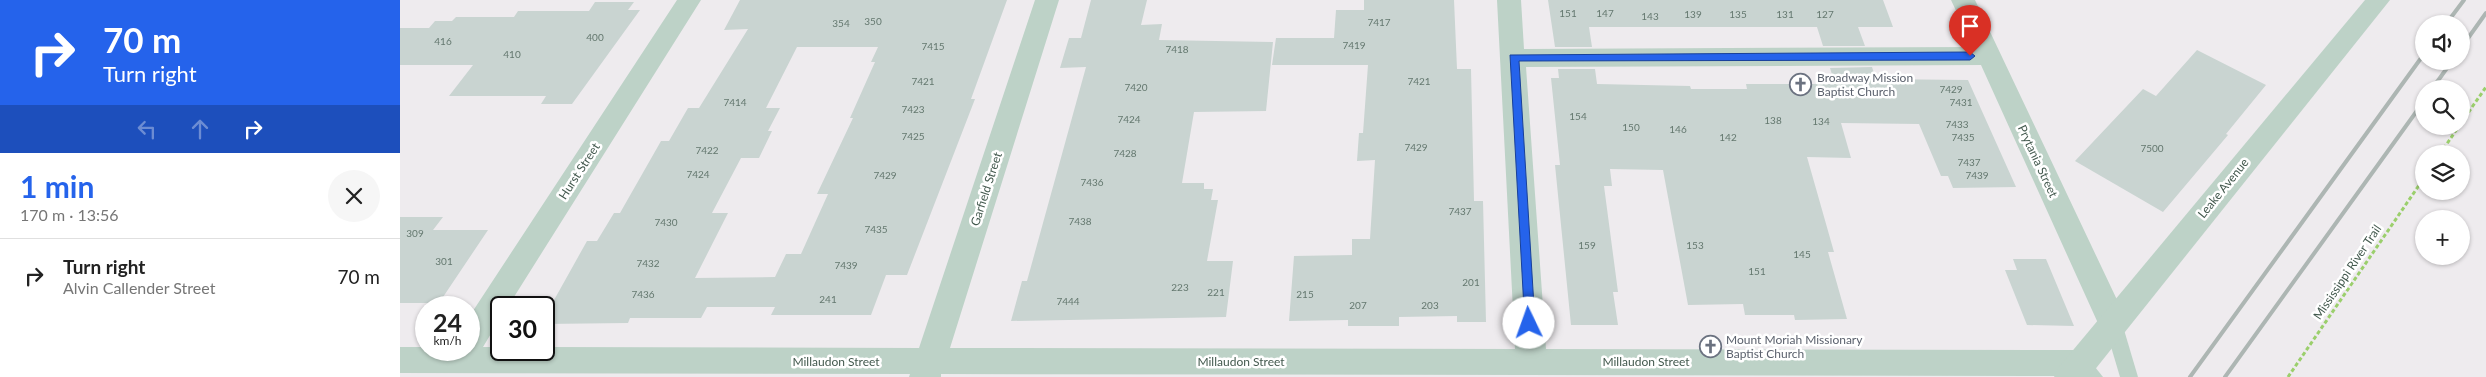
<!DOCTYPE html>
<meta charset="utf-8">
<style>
:root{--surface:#fff;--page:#f6f6f6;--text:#222;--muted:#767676;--line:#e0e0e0;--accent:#2563eb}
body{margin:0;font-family:Lato,sans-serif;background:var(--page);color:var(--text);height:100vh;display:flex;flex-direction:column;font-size:19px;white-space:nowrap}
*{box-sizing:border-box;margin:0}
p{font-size:16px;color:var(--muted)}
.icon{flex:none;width:28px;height:28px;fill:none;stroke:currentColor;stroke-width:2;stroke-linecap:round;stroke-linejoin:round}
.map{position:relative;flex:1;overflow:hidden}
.panel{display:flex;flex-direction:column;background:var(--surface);width:400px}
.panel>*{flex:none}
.banner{background:#2563eb;color:#fff;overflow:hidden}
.tools{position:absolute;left:2015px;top:15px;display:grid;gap:10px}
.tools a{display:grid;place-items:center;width:55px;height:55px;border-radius:50%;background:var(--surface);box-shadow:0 1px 4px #0004;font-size:25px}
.speed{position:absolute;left:15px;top:296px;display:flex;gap:10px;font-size:25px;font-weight:700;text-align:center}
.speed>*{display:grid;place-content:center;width:65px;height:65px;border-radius:50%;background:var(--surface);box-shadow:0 1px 4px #0004;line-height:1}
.speed small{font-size:12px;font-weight:400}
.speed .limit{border:2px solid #111;border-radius:8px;background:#fff;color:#111}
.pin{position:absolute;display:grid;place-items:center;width:42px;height:42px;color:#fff;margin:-51px -21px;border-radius:50% 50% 50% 0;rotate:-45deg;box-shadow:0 0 5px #0007}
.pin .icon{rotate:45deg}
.me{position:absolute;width:55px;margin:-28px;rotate:357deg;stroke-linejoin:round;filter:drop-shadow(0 0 4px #0008)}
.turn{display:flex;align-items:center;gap:18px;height:105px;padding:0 20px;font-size:22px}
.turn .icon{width:65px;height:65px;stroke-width:2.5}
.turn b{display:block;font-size:35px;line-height:42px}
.lanes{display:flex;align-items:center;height:48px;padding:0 20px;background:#0003;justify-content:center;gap:25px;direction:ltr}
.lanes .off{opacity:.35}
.round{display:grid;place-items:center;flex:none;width:52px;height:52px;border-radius:26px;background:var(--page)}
.headline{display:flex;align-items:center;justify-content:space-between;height:85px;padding:0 20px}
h1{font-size:30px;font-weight:700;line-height:38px;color:var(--accent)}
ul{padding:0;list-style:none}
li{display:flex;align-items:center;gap:15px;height:75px;padding:0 20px;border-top:1px solid var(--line)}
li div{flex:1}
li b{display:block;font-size:19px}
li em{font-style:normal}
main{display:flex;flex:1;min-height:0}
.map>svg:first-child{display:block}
</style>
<main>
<section class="panel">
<div class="banner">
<div class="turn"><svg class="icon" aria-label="right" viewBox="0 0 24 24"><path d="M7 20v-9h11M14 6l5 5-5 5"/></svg><div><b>70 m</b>Turn right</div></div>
<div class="lanes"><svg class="icon off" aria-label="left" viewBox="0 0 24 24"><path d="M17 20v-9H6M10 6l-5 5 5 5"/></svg><svg class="icon off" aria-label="ahead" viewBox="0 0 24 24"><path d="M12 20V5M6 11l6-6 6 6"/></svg><svg class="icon" aria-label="right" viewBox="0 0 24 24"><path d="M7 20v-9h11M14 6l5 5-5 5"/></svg></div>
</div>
<div class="headline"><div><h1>1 min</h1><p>170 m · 13:56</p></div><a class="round"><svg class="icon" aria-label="close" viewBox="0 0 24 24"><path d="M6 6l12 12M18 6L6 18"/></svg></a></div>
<ul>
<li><svg class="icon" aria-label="right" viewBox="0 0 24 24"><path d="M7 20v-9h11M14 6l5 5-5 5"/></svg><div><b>Turn right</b><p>Alvin Callender Street</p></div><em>70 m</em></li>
</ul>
</section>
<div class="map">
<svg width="2086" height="377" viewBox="0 0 2086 377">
<rect width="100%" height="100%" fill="#eeebee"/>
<g fill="#c9d4d1" fill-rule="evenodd">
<path d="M340,0H607L571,99H575L507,275H486L471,315H371L375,307H307L301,318H230L228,323L144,324V318L187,241H197L214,213H220L261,141H269L288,108H299L348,29L324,30ZM397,47H478L471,62H475L450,118H453L417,194H428L401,254H386L375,277L295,278L328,213H312L341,158H359L372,131H368L380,108H366Z"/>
<polygon points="691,0 747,0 741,25 762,24 759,40 873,42 866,111 794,112 782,183 804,183 804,189 813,189 811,200 818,200 807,261 833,261 826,317 611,321 622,281 627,281 686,67 660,68 669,38 681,38"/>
<polygon points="964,0 1054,0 1057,69 1071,69 1074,201 1083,201 1086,322 1057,322 1057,316 999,317 999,326 948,326 948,320 889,321 894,256 952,255 952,239 970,239 975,160 957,161 959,133 963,133 968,65 872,65 876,38 934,38 936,10 964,10"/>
<polygon points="1148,0 1483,0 1493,27 1458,27 1465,46 1423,46 1417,27 1189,27 1192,47 1155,47"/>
<polygon points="195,2 234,2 228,10 240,10 172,104 141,104 146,96 49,96 73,65 0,65 0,28 29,28 35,21 52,21 56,17 114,17 118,11 189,11"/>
<polygon points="1797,50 1866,85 1826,134 1828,135 1763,212 1675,161 1743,89 1756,96"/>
<polygon points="1472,67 1476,79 1568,80 1616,187 1553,188 1548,176 1541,176 1519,124 1441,123 1451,158 1407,157 1434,252 1428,252 1447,319 1395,320 1394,315 1345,315 1343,304 1288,305 1263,170 1210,169 1212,186 1204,186 1218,292 1213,292 1218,325 1171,325 1155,165 1160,165 1151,78 1159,78 1158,69 1195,69 1197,84 1290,86 1291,89 1347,89 1346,84 1435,84 1430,68"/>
<polygon points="0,217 43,217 33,230 88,230 39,303 0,303"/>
<polygon points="1613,259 1646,259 1674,326 1627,325 1605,270 1617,270"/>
</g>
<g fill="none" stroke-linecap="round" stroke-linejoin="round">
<g stroke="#9bcf6c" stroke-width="3" stroke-dasharray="4 2.5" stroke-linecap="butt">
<polyline points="2061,123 2086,87"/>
<polyline points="2040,154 2059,126"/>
<polyline points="1888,377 2024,178"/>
</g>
<g fill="#bdd2c7" fill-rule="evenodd">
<polygon points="1713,315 1719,318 1722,323 1738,377 1720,377 1704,323 1707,318"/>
<polygon points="1681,355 1687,357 1703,377 1682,377 1672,363 1675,357"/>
</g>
<polygon fill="#bdd2c7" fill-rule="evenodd" points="277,0 301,0 107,308 101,308 101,317 83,347 101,347 101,350 144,350 144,347 519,348 635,0 659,0 550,348 1115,349 1097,0 1121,0 1124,49 1573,47 1551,0 1575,0 1728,323 1724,332 1713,336 1702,332 1581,65 1126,67 1146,349 1681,350 1692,354 1697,363 1692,372 1681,376 541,374 541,377 509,377 510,374 0,373 0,347 26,347 26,350 69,350 69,317"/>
<polygon fill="#bdd2c7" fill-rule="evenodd" points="1965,0 1990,0 1689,377 1654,377 1659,367"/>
<g stroke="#adb6b3" stroke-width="4">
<polyline points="2046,24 2064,0"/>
<polyline points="2061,48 2086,13"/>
<polyline points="2032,89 2052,61"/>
<polyline points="1790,377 2024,54"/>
<polyline points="1825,377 2024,101"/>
</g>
</g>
<polygon fill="#2563eb" stroke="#184099" points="1570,52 1575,56 1570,60 1119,61 1135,323 1129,328 1125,327 1110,55"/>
<defs>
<symbol id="church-ring" viewBox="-11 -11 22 22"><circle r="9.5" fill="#fff" stroke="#6b7280" stroke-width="1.5"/><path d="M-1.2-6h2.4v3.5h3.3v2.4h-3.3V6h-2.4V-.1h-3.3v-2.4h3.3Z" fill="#6b7280"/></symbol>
</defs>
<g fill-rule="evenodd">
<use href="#church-ring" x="1388" y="72" width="25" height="25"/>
<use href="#church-ring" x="1298" y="334" width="25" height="25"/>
</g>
<g text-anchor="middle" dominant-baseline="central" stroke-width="5" stroke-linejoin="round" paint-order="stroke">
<g font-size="10" fill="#64786f">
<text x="1168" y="13">151</text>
<text x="1205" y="13">147</text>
<text x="1293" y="14">139</text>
<text x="1338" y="14">135</text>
<text x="1385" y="14">131</text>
<text x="1425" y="14">127</text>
<text x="1250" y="16">143</text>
<text x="473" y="21">350</text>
<text x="979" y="22">7417</text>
<text x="441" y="23">354</text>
<text x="195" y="37">400</text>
<text x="43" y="41">416</text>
<text x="954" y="45">7419</text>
<text x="533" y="46">7415</text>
<text x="777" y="49">7418</text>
<text x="112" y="54">410</text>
<text x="523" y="81">7421</text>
<text x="1019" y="81">7421</text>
<text x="736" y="87">7420</text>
<text x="1551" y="89">7429</text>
<text x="335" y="102">7414</text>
<text x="1561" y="102">7431</text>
<text x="513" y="109">7423</text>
<text x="1178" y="116">154</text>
<text x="729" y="119">7424</text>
<text x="1373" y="120">138</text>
<text x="1421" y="121">134</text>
<text x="1557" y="124">7433</text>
<text x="1231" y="127">150</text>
<text x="1278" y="129">146</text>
<text x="513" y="136">7425</text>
<text x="1328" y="137">142</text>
<text x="1563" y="137">7435</text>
<text x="1016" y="147">7429</text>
<text x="1752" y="148">7500</text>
<text x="307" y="150">7422</text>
<text x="725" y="153">7428</text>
<text x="1569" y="162">7437</text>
<text x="298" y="174">7424</text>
<text x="485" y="175">7429</text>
<text x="1577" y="175">7439</text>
<text x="692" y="182">7436</text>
<text x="1060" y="211">7437</text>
<text x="680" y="221">7438</text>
<text x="266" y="222">7430</text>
<text x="476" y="229">7435</text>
<text x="15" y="233">309</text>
<text x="1187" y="245">159</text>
<text x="1295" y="245">153</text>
<text x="1402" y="254">145</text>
<text x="44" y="261">301</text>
<text x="248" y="263">7432</text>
<text x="446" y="265">7439</text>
<text x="1357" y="271">151</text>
<text x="1071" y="282">201</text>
<text x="780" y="287">223</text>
<text x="816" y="292">221</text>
<text x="243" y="294">7436</text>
<text x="905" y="294">215</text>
<text x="428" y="299">241</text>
<text x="668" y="301">7444</text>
<text x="958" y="305">207</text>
<text x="1030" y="305">203</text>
</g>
<g font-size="12" fill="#5b616d" stroke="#fff" text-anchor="start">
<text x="1417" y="77">Broadway Mission<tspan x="1417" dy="14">Baptist Church</tspan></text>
<text x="1326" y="339">Mount Moriah Missionary<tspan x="1326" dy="14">Baptist Church</tspan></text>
</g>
<g font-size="12" fill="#43594e" stroke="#fff">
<text transform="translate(1638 161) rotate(65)">Prytania Street</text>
<text transform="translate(179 171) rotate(-57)">Hurst Street</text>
<text transform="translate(1823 188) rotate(-51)">Leake Avenue</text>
<text transform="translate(586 189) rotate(-72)">Garfield Street</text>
<text transform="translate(1947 272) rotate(-56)">Mississippi River Trail</text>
<text x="436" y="361">Millaudon Street</text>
<text x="841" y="361">Millaudon Street</text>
<text x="1246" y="361">Millaudon Street</text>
</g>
</g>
</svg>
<div class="tools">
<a><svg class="icon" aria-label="sound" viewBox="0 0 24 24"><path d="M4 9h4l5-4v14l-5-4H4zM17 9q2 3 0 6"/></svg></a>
<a><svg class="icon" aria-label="search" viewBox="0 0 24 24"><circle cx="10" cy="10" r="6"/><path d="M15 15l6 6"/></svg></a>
<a><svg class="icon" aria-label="layers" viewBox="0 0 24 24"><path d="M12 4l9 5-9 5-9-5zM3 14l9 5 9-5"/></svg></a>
<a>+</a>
</div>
<div class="speed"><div>24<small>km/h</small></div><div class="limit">30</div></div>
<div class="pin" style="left:1570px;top:56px;background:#d93025"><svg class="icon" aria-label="arrive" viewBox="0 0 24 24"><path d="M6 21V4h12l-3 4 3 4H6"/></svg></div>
<svg class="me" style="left:1129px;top:323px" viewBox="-20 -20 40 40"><circle r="19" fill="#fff"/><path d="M0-13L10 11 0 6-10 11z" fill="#2563eb"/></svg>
</div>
</main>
